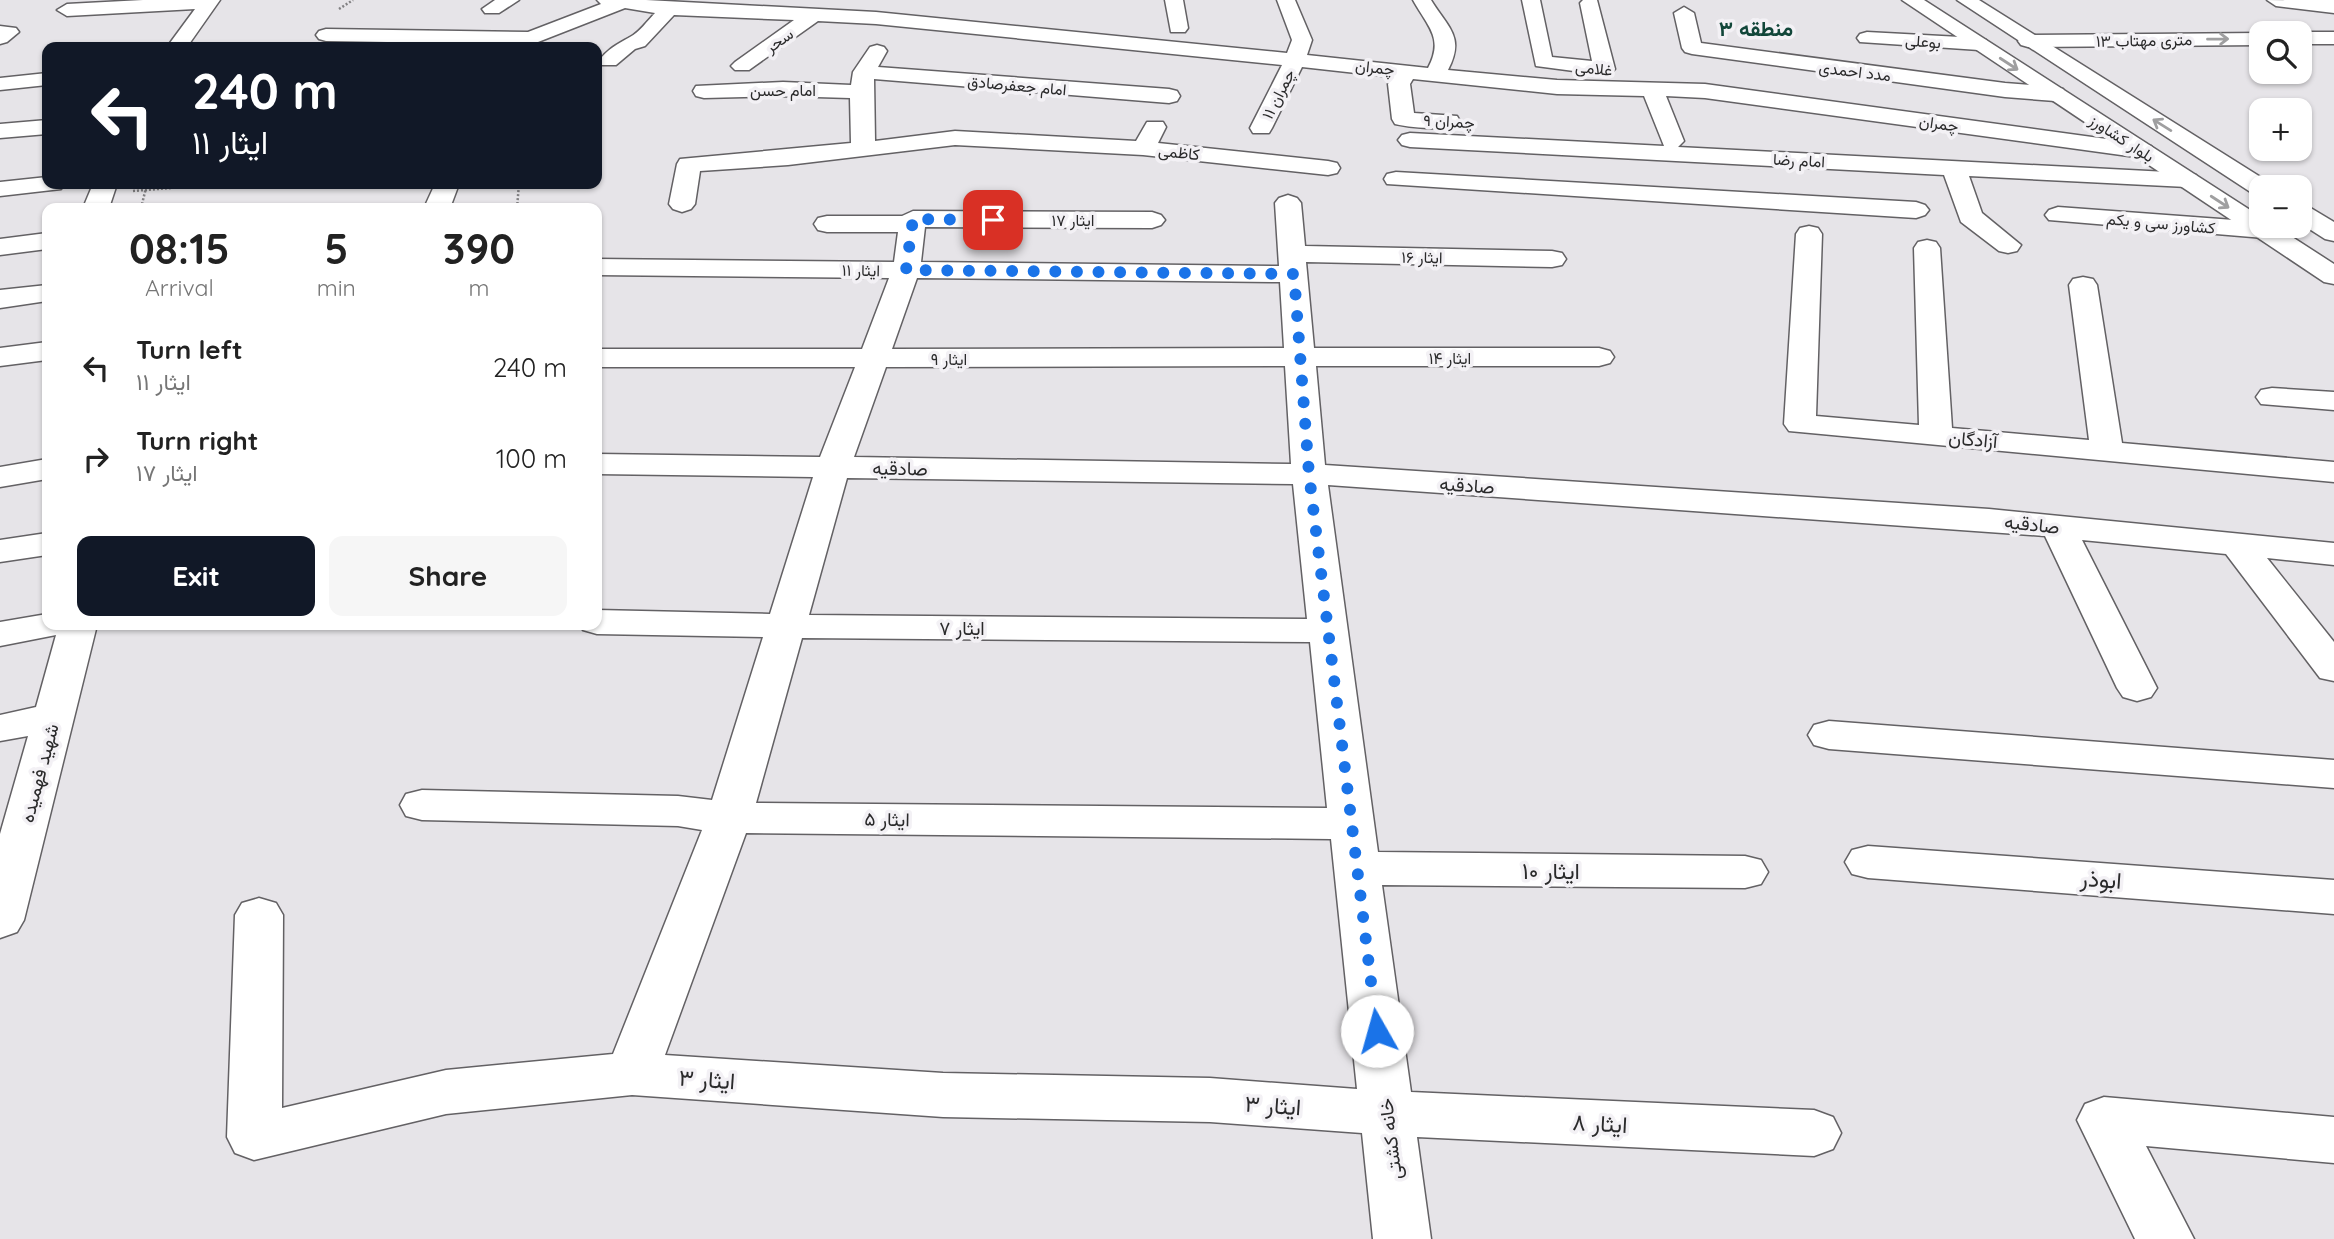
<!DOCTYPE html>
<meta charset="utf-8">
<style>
:root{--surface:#fff;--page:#f6f6f6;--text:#222;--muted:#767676;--accent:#111827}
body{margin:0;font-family:Quicksand,Vazirmatn,sans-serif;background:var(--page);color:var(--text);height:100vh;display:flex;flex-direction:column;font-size:26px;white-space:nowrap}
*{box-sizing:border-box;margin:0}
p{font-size:23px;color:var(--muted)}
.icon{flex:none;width:38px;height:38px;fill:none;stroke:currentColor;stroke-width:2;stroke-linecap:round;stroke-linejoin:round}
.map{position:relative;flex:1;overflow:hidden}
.side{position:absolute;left:42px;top:203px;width:560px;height:427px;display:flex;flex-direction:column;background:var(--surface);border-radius:14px;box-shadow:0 2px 5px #0004}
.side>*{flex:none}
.top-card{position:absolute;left:42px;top:42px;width:560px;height:147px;border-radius:14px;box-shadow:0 2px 5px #0004;background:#111827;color:#fff;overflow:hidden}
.tools{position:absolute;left:2249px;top:21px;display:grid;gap:14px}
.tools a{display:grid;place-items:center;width:63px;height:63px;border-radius:14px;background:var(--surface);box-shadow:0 2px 5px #0004;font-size:35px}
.pin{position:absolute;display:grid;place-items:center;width:60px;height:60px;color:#fff;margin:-30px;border-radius:14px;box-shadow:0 4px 10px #0006}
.me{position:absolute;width:77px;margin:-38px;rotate:353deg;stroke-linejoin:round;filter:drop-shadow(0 0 5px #0008)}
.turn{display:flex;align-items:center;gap:24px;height:147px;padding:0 35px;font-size:32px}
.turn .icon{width:91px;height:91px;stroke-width:2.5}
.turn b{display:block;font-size:49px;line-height:60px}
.eta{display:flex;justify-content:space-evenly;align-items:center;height:119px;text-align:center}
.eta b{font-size:42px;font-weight:800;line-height:49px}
.button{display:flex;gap:14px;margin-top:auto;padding:14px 35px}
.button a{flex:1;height:80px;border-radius:14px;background:var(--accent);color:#fff;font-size:28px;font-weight:800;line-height:80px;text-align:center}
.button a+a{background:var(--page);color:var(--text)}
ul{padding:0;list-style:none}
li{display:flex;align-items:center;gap:21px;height:91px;padding:0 35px}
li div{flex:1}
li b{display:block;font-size:26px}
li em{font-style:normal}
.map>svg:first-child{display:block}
</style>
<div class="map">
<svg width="2334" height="1239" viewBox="0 0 2334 1239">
<rect width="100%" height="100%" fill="#e6e4e8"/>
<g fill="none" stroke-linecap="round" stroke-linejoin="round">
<defs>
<g id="minor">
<polygon points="143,0 220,0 187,47 167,47 195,9 67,16 57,10 67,4"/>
<polygon points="495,0 519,0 499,13 485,13 482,9"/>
<path d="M597,0H646L876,12L1287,53L1292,40L1277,0H1295L1312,40L1307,55L1428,68C1444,38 1428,27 1413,0H1431C1449,29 1465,37 1448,70L1557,80L1705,84L2143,144L2151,146L2155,151L2151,156L2143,158L1705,98L1666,96L1684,141L1678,147L2187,173L2196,175L2199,180L2196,185L2187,187L1969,176L1982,213L2021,245L2017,251L2008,253L1999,251L1961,222L1944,175L1410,147L1402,145L1398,140L1402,135L1410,133L1664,146L1644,96L1557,94L1413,79L1410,84L1414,113L1457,116L1460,121L1457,126C1439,130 1413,128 1395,124L1392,119L1388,84L1392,77L1302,67L1272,128L1269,133H1253L1250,128L1282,65L876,24L818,21L749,70H735L731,66L735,62L794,20L674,15L645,46L635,49L616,65H602L599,61C607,49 618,44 630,37C639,33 648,20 655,13L625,8L538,42L535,47H515L517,44L326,41L319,39L316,35L319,31L326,29L528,32L601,4Z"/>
<polygon points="1165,0 1183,0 1188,28 1185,32 1171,32"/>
<path d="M1522,0H1540L1552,57L1592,61L1580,3L1583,0H1597L1615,69L1611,73C1602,76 1597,71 1589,73L1536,66Z"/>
<polygon points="2267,0 2334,1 2334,13 2276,6"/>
<polygon points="1684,7 1694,13 1701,43 2005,83 2055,87 2063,89 2066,94 2063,99 2055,101 2005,97 1692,54 1685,52 1682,48 1674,13"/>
<polygon points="0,26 16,28 19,32 7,42 0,44"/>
<polygon points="1867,32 1979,38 1986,40 1989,44 1986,48 1979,50 1860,42 1857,38 1860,34"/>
<polygon points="2300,32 2334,32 2334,44 2300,44 2300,33 2295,33"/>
<polygon points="2261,33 2261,45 2028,47 2021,45 2018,41 2021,37 2028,35"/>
<polygon points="877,45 884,47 887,51 878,67 1169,89 1177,91 1180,96 1177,101 1169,103 874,79 875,141 955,131 1136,141 1147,122 1163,122 1166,127 1158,143 1328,161 1337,163 1340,168 1337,173 1328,175 1143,155 955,145 788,165 700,171 695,204 691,209 682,212 673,209 669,204 677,164 680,159 851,143 850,98 783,96 704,98 696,96 693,91 696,86 783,82 851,85 853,72 870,47"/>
<polygon points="47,73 47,85 0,90 0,78"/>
<polygon points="47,120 47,134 0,138 0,124"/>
<polygon points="1396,172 1916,202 1925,205 1929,210 1925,215 1916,218 1387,184 1384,179 1387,174"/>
<polygon points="47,177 47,184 64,184 61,189 0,196 0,182"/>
<polygon points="93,184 117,184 109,208 83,208"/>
<polygon points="435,184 459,184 450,208 424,208"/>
<path d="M1288,195L1297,198L1301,203L1305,246L1552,251L1562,253L1566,259L1562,265L1552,267L1306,262L1314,348H1599L1610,351L1614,357L1610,363L1599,366H1316L1325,465L1989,509L2334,543V565L2267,558L2334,642V681L2320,678L2226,554L2082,540L2157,688L2151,697L2137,701L2123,697L2117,688L2045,536L1328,485L1378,852L1745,856L1761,860L1768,872L1761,884L1745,888L1382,885L1411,1092L1814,1110L1833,1117L1841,1133L1833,1149L1814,1156L1417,1137L1431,1239H1373L1362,1133L1210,1122L943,1117L632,1095L446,1114L254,1160L235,1153L227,1137L235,915L242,903L259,898L276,903L283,915L282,1108L446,1070L613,1054L702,830L678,826L422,820L406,816L400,805L406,794L422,790L678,796L712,800L763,637L597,634L583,630L580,625H597V610L770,614L813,477L597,474V454L820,457L855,367H597V349H862L889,278L597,275V259L894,262L898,232H827L818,230L814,224L818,218L827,216H902L913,211L1152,212L1161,215L1165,220L1161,225L1152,228L925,227L921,262L1279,266L1275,203L1279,198ZM917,278L1280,282L1284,348L892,349ZM1285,366L1291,464L854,457L886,367ZM847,478L1293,484L1307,619L809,615ZM802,638L1310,642L1327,808L756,803ZM746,833L1331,839L1357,1089L1210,1078L943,1073L665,1055Z"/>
<polygon points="2058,207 2261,222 2261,226 2274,226 2277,230 2273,236 2264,238 2049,220 2045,215 2049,210"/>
<polygon points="1809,226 1818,228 1822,234 1816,416 1919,425 1914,248 1918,242 1927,240 1936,242 1940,248 1952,428 2089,440 2069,285 2073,279 2083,277 2093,279 2097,285 2122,443 2334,462 2334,482 1789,431 1784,424 1796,234 1800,228"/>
<polygon points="47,233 47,249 0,255 0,239"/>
<polygon points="47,285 47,301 0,308 0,290"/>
<polygon points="47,342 47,360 0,366 0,348"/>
<polygon points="2272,388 2334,392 2334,410 2261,404 2256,397 2261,390"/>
<polygon points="47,459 47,479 0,487 0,467"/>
<polygon points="47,533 47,555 0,562 0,540"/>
<polygon points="47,614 47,625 97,625 24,920 17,932 0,938 0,834 28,736 0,741 0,715 36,707 56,635 0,646 0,622"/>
<polygon points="1829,721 2334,760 2334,788 1829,749 1814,745 1808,735 1814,725"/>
<polygon points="1868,846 2334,880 2334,914 1868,878 1852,874 1845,862 1852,850"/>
<polygon points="2104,1097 2334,1117 2334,1163 2146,1146 2194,1239 2135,1239 2077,1120 2085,1104"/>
</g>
<g id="major">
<polygon points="1902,0 1924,0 2261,217 2261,226 2275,226 2334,264 2334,284 2324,282"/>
<polygon points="1957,0 1979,0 2270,183 2273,187 2261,187 2261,195 2252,193"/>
<polygon points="2300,204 2309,207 2334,222 2334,241 2325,239 2300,223"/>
</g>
<polygon id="highway" points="2283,0 2334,0 2334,10 2292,6"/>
</defs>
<use href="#minor" stroke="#636164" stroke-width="3"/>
<use href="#major" stroke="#636164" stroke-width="3"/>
<use href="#highway" stroke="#636164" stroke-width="3"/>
<g stroke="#828183" stroke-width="2.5" stroke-dasharray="2 2" stroke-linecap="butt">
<polyline points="339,9 353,0"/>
<polyline points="133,191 196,186"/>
<polyline points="141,208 147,184"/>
<polyline points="517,208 519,184"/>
</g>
<use href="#minor" fill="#fff" fill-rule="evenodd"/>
<use href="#major" fill="#fff" fill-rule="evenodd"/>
<use href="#highway" fill="#fff" fill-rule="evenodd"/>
</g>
<defs><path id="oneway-shaft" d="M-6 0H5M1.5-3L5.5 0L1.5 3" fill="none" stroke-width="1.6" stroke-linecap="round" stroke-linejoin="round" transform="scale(1.75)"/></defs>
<g stroke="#9f9fa0">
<use href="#oneway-shaft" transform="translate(2218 39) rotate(-1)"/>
<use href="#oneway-shaft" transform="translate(2009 64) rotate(33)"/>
<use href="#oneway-shaft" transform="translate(2162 125) rotate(-148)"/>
<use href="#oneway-shaft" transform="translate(2220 202) rotate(33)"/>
</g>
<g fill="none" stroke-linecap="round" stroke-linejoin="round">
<polyline stroke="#1a73e8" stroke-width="12" stroke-dasharray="0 21.6" points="993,220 913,219 906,270 1294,274 1309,474 1377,1031"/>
</g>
<g text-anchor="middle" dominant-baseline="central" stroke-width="7" stroke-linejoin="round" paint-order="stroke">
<g font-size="16" fill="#2a2a2b" stroke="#f3f1f5">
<text transform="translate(779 40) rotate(-35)">سحر</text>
<text transform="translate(2144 40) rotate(-1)">۱۳ متری مهتاب</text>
<text transform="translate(1923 41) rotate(4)">بوعلی</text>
<text transform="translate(1375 67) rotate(6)">چمران</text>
<text transform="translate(1594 68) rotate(6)">غلامی</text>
<text transform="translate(1855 71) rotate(7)">مدد احمدی</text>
<text transform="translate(1017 85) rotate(5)">امام جعفرصادق</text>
<text x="783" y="90">امام حسن</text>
<text transform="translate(1278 94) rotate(-63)">چمران ۱۱</text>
<text transform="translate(1449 121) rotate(3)">چمران ۹</text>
<text transform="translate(1939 123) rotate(8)">چمران</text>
<text transform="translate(2122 138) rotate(33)">بلوار کشاورز</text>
<text transform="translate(1179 152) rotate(6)">کاظمی</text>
<text transform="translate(1799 160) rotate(3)">امام رضا</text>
<text x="1073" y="220">ایثار ۱۷</text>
<text transform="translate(2161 223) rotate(5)">كشاورز سی و يكم</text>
<text transform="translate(1422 257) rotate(1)">ایثار ۱۶</text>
<text transform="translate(861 270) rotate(1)">ایثار ۱۱</text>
<text x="1450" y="358">ایثار ۱۴</text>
<text x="949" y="359">ایثار ۹</text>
</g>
<g font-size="19" fill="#2a2a2b" stroke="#f3f1f5">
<text transform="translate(1973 439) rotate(5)">آزادگان</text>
<text transform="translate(900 468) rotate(1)">صادقیه</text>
<text transform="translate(1467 485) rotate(4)">صادقیه</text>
<text transform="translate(2032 524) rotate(6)">صادقیه</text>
<text x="962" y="628">ایثار ۷</text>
<text transform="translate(39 773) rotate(-75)">شهید فهمیده</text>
<text transform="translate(887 819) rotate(1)">ایثار ۵</text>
<text transform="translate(1390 1139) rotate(-97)">خانه کشتی</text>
</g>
<g font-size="21" font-weight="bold" fill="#12473a" stroke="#f3f1f5">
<text x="1756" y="28">منطقه ۳</text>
</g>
<g font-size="23" fill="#2a2a2b" stroke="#f3f1f5">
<text x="1551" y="870">ایثار ۱۰</text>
<text transform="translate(2101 879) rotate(4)">ابوذر</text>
<text transform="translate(707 1079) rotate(4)">ایثار ۳</text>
<text transform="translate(1273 1105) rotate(4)">ایثار ۳</text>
<text transform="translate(1600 1123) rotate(3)">ایثار ۸</text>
</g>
</g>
</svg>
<div class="tools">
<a><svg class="icon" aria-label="search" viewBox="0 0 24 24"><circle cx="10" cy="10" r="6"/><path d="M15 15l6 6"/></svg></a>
<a>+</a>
<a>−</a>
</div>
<div class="pin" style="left:993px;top:220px;background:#d93025"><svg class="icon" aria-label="arrive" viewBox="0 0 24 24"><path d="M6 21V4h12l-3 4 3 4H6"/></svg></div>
<svg class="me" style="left:1377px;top:1031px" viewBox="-20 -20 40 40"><circle r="19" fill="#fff"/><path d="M0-13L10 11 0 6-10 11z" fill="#1a73e8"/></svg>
<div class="top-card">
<div class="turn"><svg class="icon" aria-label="left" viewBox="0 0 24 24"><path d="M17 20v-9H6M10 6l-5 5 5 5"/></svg><div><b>240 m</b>ایثار ۱۱</div></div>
</div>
<section class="side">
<div class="eta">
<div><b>08:15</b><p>Arrival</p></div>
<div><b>5</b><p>min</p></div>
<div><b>390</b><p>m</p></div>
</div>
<ul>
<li><svg class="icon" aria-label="left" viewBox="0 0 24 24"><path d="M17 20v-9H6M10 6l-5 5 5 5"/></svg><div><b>Turn left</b><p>ایثار ۱۱</p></div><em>240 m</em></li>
<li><svg class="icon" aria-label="right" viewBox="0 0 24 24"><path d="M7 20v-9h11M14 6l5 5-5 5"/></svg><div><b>Turn right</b><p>ایثار ۱۷</p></div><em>100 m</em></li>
</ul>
<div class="button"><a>Exit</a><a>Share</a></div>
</section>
</div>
